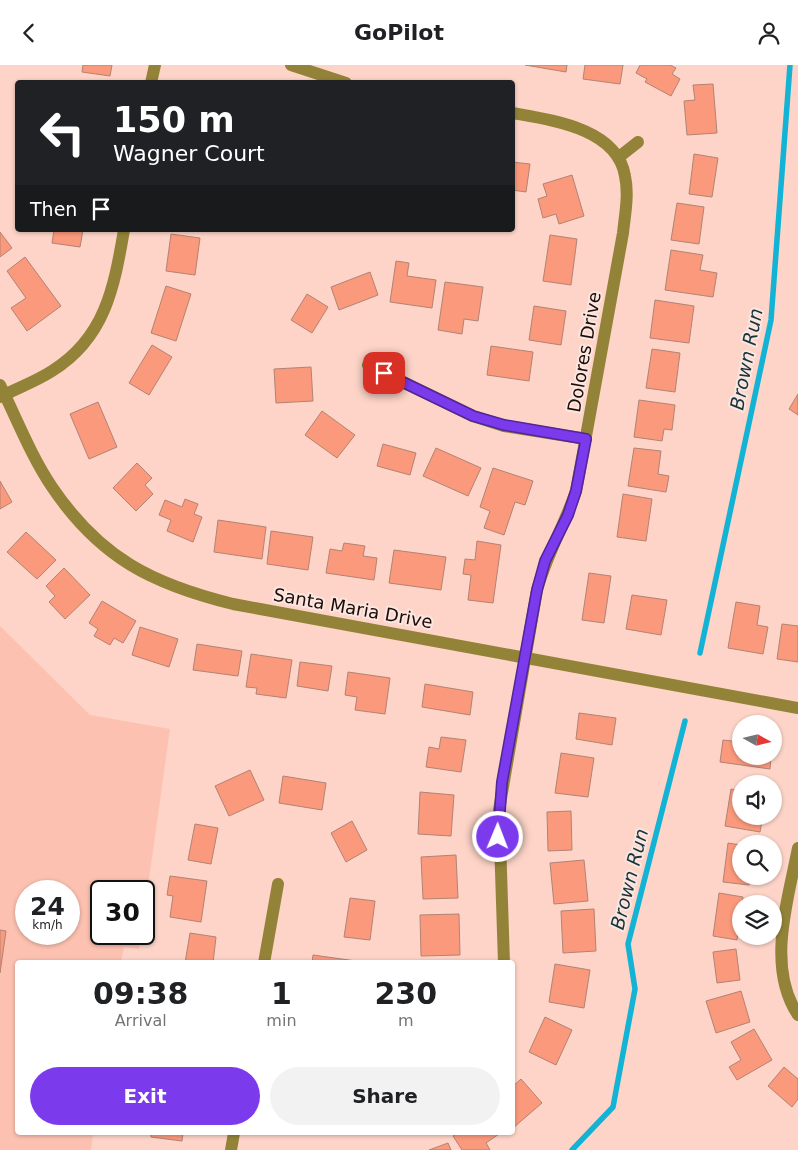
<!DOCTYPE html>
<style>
:root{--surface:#fff;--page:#f2f2f2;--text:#202124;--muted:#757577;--accent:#7c3aed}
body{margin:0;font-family:"DejaVu Sans",sans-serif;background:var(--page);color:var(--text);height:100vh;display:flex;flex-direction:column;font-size:19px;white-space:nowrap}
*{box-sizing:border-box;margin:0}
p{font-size:16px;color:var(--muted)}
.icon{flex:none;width:28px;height:28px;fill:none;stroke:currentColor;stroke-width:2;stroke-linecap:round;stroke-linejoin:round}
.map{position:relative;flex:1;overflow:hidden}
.sheet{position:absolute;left:15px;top:895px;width:500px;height:175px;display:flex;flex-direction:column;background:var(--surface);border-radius:5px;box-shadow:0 1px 4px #0004}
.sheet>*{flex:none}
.guide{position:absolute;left:15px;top:15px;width:500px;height:152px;border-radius:5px;box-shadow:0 1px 4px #0004;background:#202124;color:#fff;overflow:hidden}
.needle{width:32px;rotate:98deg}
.controls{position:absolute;left:732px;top:650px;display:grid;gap:10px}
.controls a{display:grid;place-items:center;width:50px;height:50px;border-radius:50%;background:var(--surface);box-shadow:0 1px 4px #0004;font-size:25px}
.speed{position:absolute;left:15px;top:815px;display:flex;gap:10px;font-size:25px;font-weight:700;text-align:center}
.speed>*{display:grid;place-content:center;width:65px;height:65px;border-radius:50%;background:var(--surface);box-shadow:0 1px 4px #0004;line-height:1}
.speed small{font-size:12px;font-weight:400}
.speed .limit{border:2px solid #111;border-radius:8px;background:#fff;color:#111}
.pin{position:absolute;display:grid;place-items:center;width:42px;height:42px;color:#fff;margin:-21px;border-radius:10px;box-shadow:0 2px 8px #0006}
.me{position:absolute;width:55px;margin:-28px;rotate:1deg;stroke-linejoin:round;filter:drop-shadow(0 0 4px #0008)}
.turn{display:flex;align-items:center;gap:18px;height:105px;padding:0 15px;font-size:22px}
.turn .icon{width:65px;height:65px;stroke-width:2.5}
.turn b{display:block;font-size:35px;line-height:42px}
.then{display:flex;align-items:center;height:48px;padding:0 15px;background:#0003;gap:10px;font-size:19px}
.eta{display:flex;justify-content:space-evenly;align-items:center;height:85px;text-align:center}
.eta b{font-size:30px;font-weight:800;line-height:35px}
.primary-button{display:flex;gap:10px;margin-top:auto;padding:10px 15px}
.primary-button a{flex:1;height:58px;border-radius:30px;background:var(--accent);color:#fff;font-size:20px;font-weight:800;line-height:58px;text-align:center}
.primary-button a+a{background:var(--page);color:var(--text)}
header{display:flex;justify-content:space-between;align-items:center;height:65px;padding:0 15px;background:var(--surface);font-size:22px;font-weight:800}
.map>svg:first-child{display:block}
</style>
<header><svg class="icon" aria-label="back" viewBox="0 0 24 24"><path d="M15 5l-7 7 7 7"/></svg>GoPilot<svg class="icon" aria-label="person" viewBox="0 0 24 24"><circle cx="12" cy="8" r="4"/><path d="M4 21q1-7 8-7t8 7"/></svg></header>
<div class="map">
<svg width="798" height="1085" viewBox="0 0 798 1085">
<rect width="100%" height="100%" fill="#fdd4c7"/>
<path fill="#fcc1b0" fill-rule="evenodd" d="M0,561L90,650L170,664L144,850V826H101V869H141L139,884L124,882L121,897L18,898V1068H93L91,1085H0ZM26,826H69V869H26Z"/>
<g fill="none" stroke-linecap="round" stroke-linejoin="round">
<g stroke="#12b3d4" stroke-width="5.5">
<polyline points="700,588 771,255 790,0"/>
<polyline points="572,1085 613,1042 635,924 628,879 685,656"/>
</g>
</g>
<g fill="#fa997b" stroke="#b28375">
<polygon points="83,0 112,0 110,11 82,7"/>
<polygon points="525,0 567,0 566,7"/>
<polygon points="585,0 623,0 620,19 583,14"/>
<polygon points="640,0 670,0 676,3 672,9 680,14 671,31 645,17 647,14 636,8"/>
<polygon points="713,19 717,68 687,70 684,36 695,35 693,20"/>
<polygon points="694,89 718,93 712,132 689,129"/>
<polygon points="512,97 530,99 526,127 512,125"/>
<polygon points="572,110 584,151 559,159 556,149 543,153 538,134 547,131 543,119"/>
<polygon points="677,138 704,142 699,179 671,175"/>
<polygon points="54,165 83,165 80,182 52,178"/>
<polygon points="0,167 12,183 0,192"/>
<polygon points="171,169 200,173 195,210 166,206"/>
<polygon points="550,170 577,174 571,220 543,216"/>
<polygon points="671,185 703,190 700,205 717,208 713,232 665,225"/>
<polygon points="25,192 61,241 27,266 11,243 26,233 7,206"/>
<polygon points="396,196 409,198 407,211 436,215 432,243 390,237"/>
<polygon points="370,207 378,230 339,245 331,222"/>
<polygon points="445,217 483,222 478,256 464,254 462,269 438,265"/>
<polygon points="166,221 191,229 176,276 151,268"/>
<polygon points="307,229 328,242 312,268 291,255"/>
<polygon points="655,235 694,241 689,278 650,273"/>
<polygon points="534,241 566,246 561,280 529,275"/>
<polygon points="152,280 172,292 149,330 129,318"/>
<polygon points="491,281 533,287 529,316 487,310"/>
<polygon points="652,284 680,288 675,327 646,323"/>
<polygon points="311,302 313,336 276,338 274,304"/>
<polygon points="798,329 798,350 789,344"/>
<polygon points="639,335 675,340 672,365 664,364 662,376 634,372"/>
<polygon points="98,337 117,382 89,394 70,349"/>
<polygon points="322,346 355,370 337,393 305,370"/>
<polygon points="383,379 416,388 410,410 377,401"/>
<polygon points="436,383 481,403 468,431 423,411"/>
<polygon points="634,383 661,386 658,409 669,411 666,427 628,421"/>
<polygon points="137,398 152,413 145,420 153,429 136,446 113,423"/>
<polygon points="493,403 533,416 525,440 515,437 504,470 484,463 490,446 480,442"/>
<polygon points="0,416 12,437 0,444"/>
<polygon points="623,429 652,434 646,476 617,472"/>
<polygon points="185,434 198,439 194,449 202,452 193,477 167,466 171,455 159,450 165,435 182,442"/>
<polygon points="218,455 266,462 262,494 214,487"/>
<polygon points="271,466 313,472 308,505 267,499"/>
<polygon points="26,467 56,495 37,514 7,487"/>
<polygon points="477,476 501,480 493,538 468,535 471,510 463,509 465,494 475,495"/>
<polygon points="344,478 365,481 363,491 377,493 374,515 326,508 330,484 342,486"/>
<polygon points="394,485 446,492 441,525 389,518"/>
<polygon points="64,503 90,530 65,554 49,537 55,531 46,521"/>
<polygon points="589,508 611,511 604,558 582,555"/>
<polygon points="632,530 667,535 661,570 626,564"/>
<polygon points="102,536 136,556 123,578 114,573 110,580 94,571 98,564 89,558"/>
<polygon points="736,537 760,541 757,560 768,562 763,589 728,583"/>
<polygon points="782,559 798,561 798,597 777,594"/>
<polygon points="140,562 178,574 169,602 132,590"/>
<polygon points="197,579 242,586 238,611 193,605"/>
<polygon points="251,589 292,595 286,633 256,629 257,623 246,622"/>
<polygon points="300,597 332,601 328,626 297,621"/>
<polygon points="348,607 390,613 385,649 355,645 357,632 345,630"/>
<polygon points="425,619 473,627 470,650 422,642"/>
<polygon points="579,648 616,653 612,680 576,674"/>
<polygon points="441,672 466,675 461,707 426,702 429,682 439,684"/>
<polygon points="723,675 741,677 741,691 771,691 770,704 720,697"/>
<polygon points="561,688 594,693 588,732 555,728"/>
<polygon points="250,705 264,735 229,751 215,721"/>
<polygon points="283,711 326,718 322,745 279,738"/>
<polygon points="731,724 741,726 741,751 763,751 760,767 725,761"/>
<polygon points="420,727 454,730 451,771 418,769"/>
<polygon points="571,746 572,785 548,786 547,747"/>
<polygon points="352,756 367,785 346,797 331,768"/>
<polygon points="195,759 218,763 211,799 188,795"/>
<polygon points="728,778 741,780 741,811 750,811 749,820 723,817"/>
<polygon points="456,790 458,833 423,834 421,792"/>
<polygon points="584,795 588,836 554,839 550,798"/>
<polygon points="170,811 207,816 201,857 170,852 173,831 167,830"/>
<polygon points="719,828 743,832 737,875 713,871"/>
<polygon points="350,833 375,836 370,875 344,872"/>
<polygon points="594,844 596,886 563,888 561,846"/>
<polygon points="459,849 460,890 421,891 420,850"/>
<polygon points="0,865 6,866 0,908"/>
<polygon points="190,868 216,872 213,898 185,898"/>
<polygon points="736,884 740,915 717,918 713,887"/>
<polygon points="313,890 356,896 356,898 312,898"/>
<polygon points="555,899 590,905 584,943 549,937"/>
<polygon points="741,926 750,957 716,968 706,936"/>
<polygon points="545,952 572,965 556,1000 529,987"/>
<polygon points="754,964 772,995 737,1015 729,1002 741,995 731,977"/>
<polygon points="784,1002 798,1014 798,1034 792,1042 768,1021"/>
<polygon points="521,1014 542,1038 513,1063 512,1022"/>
<polygon points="151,1068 183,1068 182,1076 151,1072"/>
<polygon points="458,1068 498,1068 499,1069 486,1078 490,1085 462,1085 453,1071"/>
<polygon points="448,1078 451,1085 429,1085"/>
</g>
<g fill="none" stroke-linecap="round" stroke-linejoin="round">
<g stroke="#938338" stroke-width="12">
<polyline points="291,0 346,18"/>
<polyline points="151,18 155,0"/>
<polyline points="619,92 638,77"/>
<polyline points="368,300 473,351 504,361 586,374"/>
<path d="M0,320C17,354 31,391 52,422C100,493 152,519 233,539L798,643"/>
<path d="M0,332C17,323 35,317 52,306C105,273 114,223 124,165"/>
<path d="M798,783C788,835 766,902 798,950"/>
<polyline points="264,898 278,819"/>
<path d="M504,898L499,745L537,525C547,489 564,461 576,426L623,168C625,149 629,130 625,111C617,63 551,55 512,48"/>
<polyline points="231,1085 234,1068"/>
</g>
</g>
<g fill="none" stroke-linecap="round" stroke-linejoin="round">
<defs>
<polyline id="route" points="384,308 473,351 504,360 586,374 576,426 568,450 545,496 537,525 502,717 498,772"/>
</defs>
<use href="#route" stroke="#51269a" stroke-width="12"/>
<use href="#route" stroke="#7c3aed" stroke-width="9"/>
</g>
<g text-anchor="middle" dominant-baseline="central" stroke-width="4" stroke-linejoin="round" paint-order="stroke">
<g font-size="18" fill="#1d0c08" stroke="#fbe6e0">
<text transform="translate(584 287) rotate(-80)">Dolores Drive</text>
<text transform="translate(353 543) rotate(10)">Santa Maria Drive</text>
</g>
<g font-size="19" font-style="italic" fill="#17343c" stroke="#fbe6e0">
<text transform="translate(746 294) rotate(-79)">Brown Run</text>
<text transform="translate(629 814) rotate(-76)">Brown Run</text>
</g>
</g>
</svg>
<div class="controls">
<a><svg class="needle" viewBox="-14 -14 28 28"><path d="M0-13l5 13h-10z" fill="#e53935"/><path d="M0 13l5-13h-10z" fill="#757577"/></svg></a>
<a><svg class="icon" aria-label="sound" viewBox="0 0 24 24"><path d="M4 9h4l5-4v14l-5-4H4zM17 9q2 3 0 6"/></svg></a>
<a><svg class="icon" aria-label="search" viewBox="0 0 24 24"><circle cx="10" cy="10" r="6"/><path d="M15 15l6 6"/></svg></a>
<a><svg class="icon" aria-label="layers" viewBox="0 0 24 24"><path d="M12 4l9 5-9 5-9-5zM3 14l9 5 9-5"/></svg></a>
</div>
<div class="speed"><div>24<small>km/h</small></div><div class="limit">30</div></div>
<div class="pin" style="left:384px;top:308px;background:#d93025"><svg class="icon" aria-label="arrive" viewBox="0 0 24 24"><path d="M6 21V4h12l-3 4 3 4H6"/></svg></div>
<svg class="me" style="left:498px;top:772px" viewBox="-20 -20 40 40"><circle r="17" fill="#7c3aed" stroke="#fff" stroke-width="3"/><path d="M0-11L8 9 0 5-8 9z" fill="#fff"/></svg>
<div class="guide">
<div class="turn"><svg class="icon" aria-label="left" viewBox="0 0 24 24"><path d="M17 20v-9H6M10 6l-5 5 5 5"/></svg><div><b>150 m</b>Wagner Court</div></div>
<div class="then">Then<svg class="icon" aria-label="arrive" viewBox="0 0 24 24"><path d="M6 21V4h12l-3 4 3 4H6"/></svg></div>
</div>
<section class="sheet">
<div class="eta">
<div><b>09:38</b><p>Arrival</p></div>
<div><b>1</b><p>min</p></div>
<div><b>230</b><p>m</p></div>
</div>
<div class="primary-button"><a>Exit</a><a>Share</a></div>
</section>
</div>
